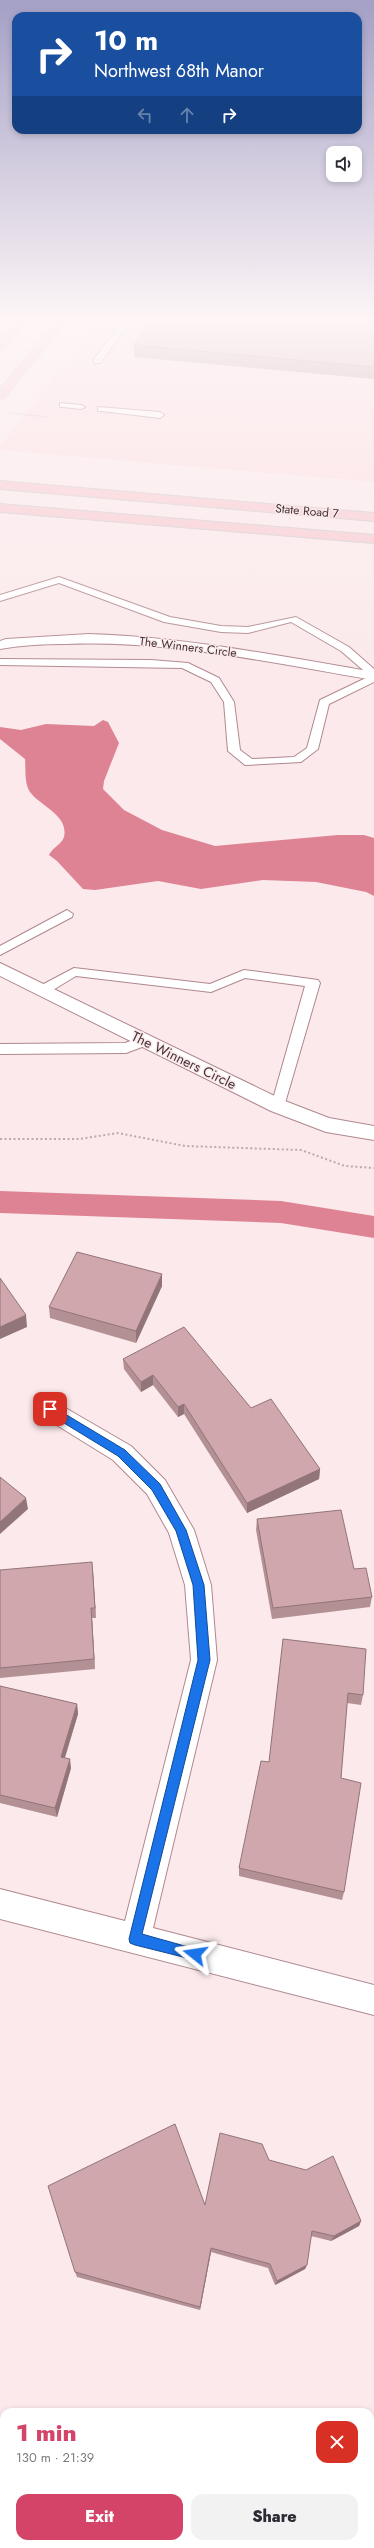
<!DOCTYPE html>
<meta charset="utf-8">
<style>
:root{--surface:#fff;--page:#f2f2f3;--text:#2b2b33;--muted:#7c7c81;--accent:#d34468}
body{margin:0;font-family:Jost,sans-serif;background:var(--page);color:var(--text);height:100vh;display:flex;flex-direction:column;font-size:15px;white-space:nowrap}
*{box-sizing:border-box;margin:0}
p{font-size:13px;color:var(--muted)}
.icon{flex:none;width:22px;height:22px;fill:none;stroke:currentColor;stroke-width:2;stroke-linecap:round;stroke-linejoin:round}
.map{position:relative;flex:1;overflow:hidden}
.drawer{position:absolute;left:0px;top:2408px;width:374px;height:140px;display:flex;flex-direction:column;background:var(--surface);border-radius:12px 12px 0 0;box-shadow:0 2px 6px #0003}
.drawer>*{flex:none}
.hud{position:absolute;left:12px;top:12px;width:350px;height:122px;border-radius:12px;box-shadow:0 2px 6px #0003;background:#1a4fa0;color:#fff;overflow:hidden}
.buttons{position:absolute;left:326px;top:146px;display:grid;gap:8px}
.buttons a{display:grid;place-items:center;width:36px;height:36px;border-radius:8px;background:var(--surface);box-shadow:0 2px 6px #0003;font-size:20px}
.pin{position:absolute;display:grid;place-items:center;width:34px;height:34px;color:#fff;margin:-17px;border-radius:8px;box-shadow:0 2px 6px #0006}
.me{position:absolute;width:44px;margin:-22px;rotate:285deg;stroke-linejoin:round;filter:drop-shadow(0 0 3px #0008)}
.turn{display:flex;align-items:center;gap:14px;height:84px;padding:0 16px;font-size:18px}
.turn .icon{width:52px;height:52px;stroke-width:2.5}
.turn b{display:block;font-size:28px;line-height:34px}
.lanes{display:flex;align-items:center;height:38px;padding:0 16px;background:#0003;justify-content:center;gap:20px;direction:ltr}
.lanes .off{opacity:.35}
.round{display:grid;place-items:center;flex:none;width:42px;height:42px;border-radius:12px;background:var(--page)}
.headline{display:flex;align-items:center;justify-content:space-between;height:68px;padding:0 16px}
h1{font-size:24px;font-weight:800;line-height:30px;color:var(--accent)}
.primary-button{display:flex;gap:8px;margin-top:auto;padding:8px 16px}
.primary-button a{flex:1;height:46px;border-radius:12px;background:var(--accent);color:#fff;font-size:16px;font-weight:800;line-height:46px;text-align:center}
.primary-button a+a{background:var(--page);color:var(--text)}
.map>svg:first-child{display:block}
</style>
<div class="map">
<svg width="374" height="2548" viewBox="0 0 374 2548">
<rect width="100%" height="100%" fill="#fbe9eb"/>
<polygon fill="#fcdde1" points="99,321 374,321 374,482 0,450 0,446"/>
<path fill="#de8393" d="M103,720L108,722L119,743L104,781L103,789L124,810L162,830L215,846L338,835H364L374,838V896L366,892L316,882L263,880L201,889L158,881L95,890L83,889L57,861L49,855C52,848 62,844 64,837C69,815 40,806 30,792C24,783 26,769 25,759L0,739V727L21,730L46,724L94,726Z"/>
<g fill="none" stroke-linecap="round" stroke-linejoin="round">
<polygon fill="#de8393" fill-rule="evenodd" points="0,1191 281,1201 374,1216 374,1238 281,1223 0,1213"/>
<defs>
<g id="service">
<polygon points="123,321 131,321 100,363 94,363 94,359"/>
<polygon points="60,403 81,405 85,407 81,409 63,407 60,407"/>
<polygon points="98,407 160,412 164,415 160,418 101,411 98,411"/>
<polygon points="59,577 170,617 221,626 248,627 296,617 349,647 374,669 374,682 329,704 318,749 301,762 245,765 228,751 224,702 211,682 182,668 0,665 0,659 151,660 188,663 219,678 234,702 240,750 252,759 294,757 307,748 320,700 370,676 341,651 291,622 248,633 221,632 164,622 59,583 0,601 0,595"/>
<polygon points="67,910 73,914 72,917 0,955 0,946"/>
<polygon points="74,968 210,984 244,970 318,980 320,983 283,1110 278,1111 271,1106 305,986 245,978 211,992 76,976 48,993 38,993 36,990 38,987"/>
<polygon points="145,1036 152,1041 150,1044 126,1053 0,1054 0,1044 125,1043"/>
</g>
<g id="minor">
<path d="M89,634C185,637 279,656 374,672V680C272,663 170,640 67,644C45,644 22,645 0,649V641L6,639Z"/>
<polygon points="0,963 285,1101 329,1118 374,1126 374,1140 326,1132 271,1111 0,976"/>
<polygon points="50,1399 131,1446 165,1480 194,1530 211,1585 217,1660 153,1928 374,1985 374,2015 0,1919 0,1889 125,1921 191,1660 185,1585 169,1533 147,1494 113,1460 42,1416 38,1409 42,1402"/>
</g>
<g id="primary">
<polygon points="17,321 28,321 4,349 0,350 0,341"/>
<polygon points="56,321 67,321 4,398 0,399 0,389"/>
<polygon points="0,481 374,513 374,521 0,489"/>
<polygon points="0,504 374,535 374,543 0,512"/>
</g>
</defs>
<use href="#service" stroke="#b0888e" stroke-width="2"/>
<use href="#minor" stroke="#b0888e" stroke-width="2"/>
<use href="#primary" stroke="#cecaca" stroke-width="2"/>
<polyline stroke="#bbaaac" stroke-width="1.5" stroke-dasharray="1 1.5" stroke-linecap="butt" points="9,413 49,417"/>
<polyline stroke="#bbaaac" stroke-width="2" stroke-dasharray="2 2.5" stroke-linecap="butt" points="0,1139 79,1139 118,1133 185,1146 301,1150 345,1166 374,1168"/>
<use href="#service" fill="#fff" fill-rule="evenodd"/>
<use href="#minor" fill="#fff" fill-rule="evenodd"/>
<use href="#primary" fill="#f7c8cf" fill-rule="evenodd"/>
</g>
<g fill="#b39094">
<polygon points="374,321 374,379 134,357 134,345"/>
<polygon points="162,1274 162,1286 136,1343 50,1318 49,1307"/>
<polygon points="123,1359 251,1408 320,1469 319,1479 247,1513 184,1414 178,1417 153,1385 141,1392 124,1369"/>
<polygon points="257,1519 354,1569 372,1597 370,1607 272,1619 256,1530"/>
<polygon points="0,1570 93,1572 96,1618 92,1618 95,1669 0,1678"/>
<polygon points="283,1639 363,1695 361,1705 347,1703 341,1778 344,1892 342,1900 239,1876 239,1868 269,1762"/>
<polygon points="0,1686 77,1704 78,1714 65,1758 71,1768 57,1817 0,1803"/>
<polygon points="269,2160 361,2221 359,2226 331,2241 311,2236 307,2265 305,2269 275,2285 268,2268 211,2252 200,2310 77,2277 75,2272 205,2205"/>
</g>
<g fill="#927578">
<polygon points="162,1274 162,1286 136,1343 136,1331"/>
<polygon points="26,1315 27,1327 0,1339 0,1327"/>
<polygon points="153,1375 153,1385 141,1392 141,1382"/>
<polygon points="184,1404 184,1414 178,1417 178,1407"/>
<polygon points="320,1469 319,1479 247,1513 247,1503"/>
<polygon points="26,1498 28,1509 0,1534 0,1522"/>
<polygon points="92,1562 93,1572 96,1618 95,1608"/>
<polygon points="91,1608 92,1618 95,1669 94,1659"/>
<polygon points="77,1704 78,1714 62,1766 61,1757"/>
<polygon points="70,1759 71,1768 57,1817 55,1808"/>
<polygon points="361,2221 359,2226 331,2241 334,2236"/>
<polygon points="211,2248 211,2252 200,2310 200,2307"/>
<polygon points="307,2265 305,2269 275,2285 277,2281"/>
</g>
<g fill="#d0a7ac" stroke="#927578">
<polygon points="151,321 374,321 374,367 134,345"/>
<polygon points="77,1252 162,1274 136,1331 49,1307"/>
<polygon points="0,1278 26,1315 0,1327"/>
<polygon points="184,1327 251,1408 271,1399 320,1469 247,1503 184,1404 178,1407 153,1375 141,1382 123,1359"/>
<polygon points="0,1477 26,1498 0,1522"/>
<polygon points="341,1510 354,1569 366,1568 372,1597 273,1608 257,1519"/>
<polygon points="92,1562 95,1608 91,1608 94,1659 0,1668 0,1570"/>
<polygon points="283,1639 366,1649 363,1695 348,1693 341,1778 361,1783 344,1892 239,1868 261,1761 269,1762"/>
<polygon points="0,1686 77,1704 61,1757 70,1759 55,1808 0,1795"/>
<polygon points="175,2124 205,2205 220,2133 262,2144 269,2160 306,2170 333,2156 361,2221 334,2236 312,2231 307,2265 277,2281 270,2264 211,2248 200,2307 75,2272 48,2186"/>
</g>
<linearGradient id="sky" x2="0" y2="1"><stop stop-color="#a4a0c6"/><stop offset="0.47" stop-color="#fdf5f6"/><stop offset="1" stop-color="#fdf5f6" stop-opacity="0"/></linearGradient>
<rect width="374" height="678" fill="url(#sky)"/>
<polygon fill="#1a73e8" stroke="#114b97" points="50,1405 125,1450 160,1484 186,1530 204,1585 210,1660 142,1934 199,1950 201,1954 199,1958 195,1960 135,1945 130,1943 129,1939 198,1660 193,1585 176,1531 152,1490 118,1456 46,1412 45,1409"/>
<g text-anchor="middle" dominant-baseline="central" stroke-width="3" stroke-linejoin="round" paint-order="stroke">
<g font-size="12" fill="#433234" stroke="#fbe9eb">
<text transform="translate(307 511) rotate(5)">State Road 7</text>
<text transform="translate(188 647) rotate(7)">The Winners Circle</text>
</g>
<g font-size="14" fill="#433234" stroke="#fbe9eb">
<text transform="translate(184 1060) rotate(26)">The Winners Circle</text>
</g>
</g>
</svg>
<div class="buttons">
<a><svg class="icon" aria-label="sound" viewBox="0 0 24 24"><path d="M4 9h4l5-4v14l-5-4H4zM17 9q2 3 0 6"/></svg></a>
</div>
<div class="pin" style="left:50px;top:1409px;background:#d93025"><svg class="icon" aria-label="arrive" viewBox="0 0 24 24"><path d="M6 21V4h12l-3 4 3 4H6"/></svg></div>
<svg class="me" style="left:195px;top:1954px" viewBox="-20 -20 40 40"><path d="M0-17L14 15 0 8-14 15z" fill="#1a73e8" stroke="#fff" stroke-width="4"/></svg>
<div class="hud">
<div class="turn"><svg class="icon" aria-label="right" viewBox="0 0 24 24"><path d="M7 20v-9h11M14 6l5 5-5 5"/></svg><div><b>10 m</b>Northwest 68th Manor</div></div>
<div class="lanes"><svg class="icon off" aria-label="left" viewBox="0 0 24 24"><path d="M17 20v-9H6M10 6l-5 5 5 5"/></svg><svg class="icon off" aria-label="ahead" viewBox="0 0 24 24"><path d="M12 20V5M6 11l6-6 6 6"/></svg><svg class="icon" aria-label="right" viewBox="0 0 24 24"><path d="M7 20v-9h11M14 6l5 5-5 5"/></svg></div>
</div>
<section class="drawer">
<div class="headline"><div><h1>1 min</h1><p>130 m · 21:39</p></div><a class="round" style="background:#d93025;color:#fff"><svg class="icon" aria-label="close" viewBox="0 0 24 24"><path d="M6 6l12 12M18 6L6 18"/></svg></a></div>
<div class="primary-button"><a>Exit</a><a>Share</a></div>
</section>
</div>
